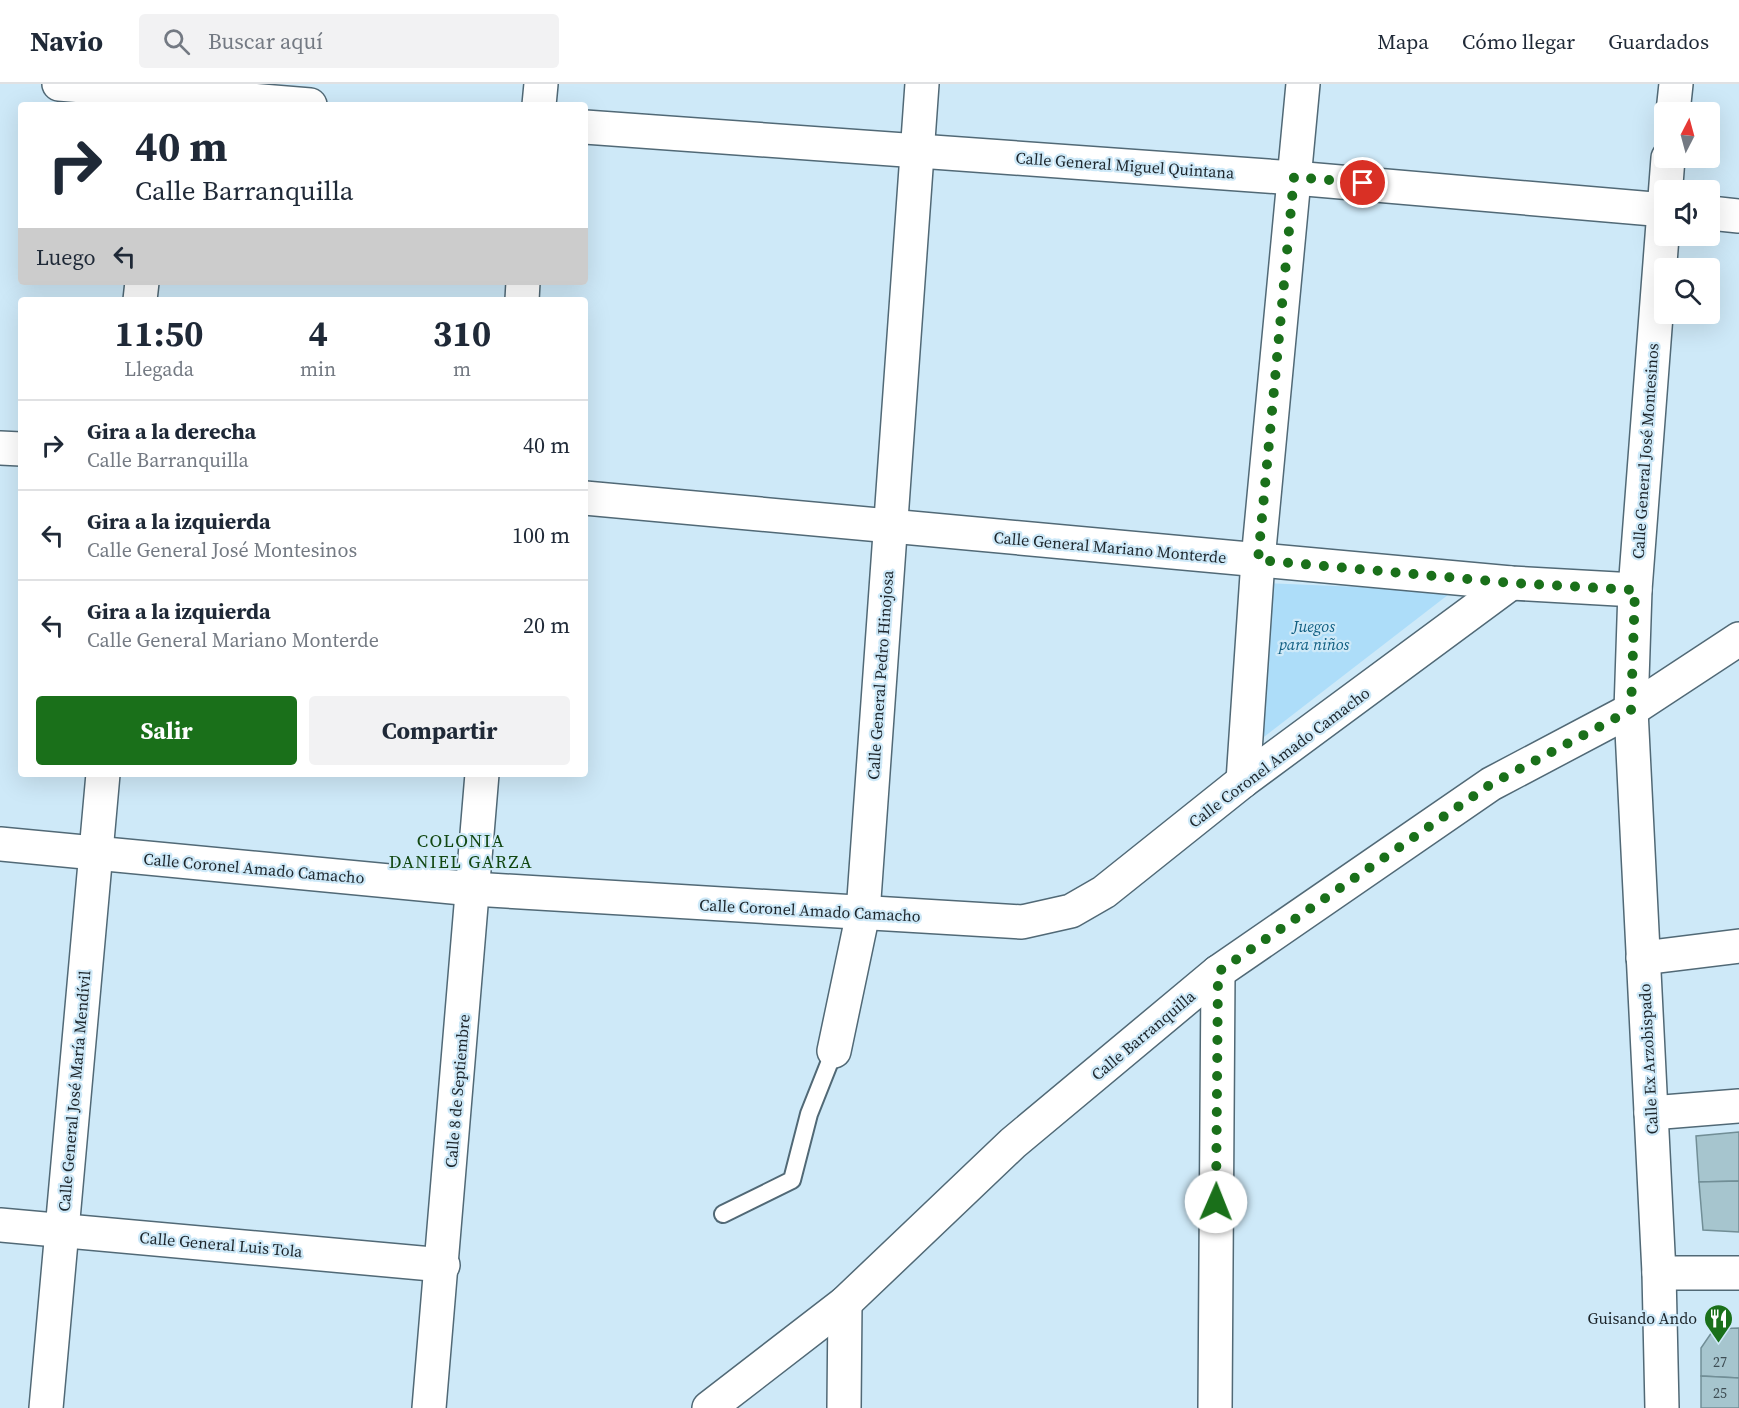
<!DOCTYPE html>
<html lang="es">
<meta charset="utf-8">
<style>
:root{--surface:#fff;--page:#f2f2f3;--text:#1f2937;--muted:#747a83;--line:#e0e1e3;--accent:#1a701a}
body{margin:0;font-family:"Source Serif 4",serif;background:var(--page);color:var(--text);height:100vh;display:flex;flex-direction:column;font-size:22px;white-space:nowrap}
*{box-sizing:border-box;margin:0}
p{font-size:20px;color:var(--muted)}
.icon{flex:none;width:33px;height:33px;fill:none;stroke:currentColor;stroke-width:2;stroke-linecap:round;stroke-linejoin:round}
.map{position:relative;flex:1;overflow:hidden}
.sheet{position:absolute;left:18px;top:213px;width:570px;height:480px;display:flex;flex-direction:column;background:var(--surface);border-radius:6px;box-shadow:0 6px 24px #0002}
.sheet>*{flex:none}
.banner{position:absolute;left:18px;top:18px;width:570px;height:183px;border-radius:6px;box-shadow:0 6px 24px #0002;background:#fff;color:var(--text);overflow:hidden}
.needle{width:39px;rotate:6deg}
.fabs{position:absolute;left:1654px;top:18px;display:grid;gap:12px}
.fabs a{display:grid;place-items:center;width:66px;height:66px;border-radius:6px;background:var(--surface);box-shadow:0 6px 24px #0002;font-size:30px}
.pin{position:absolute;display:grid;place-items:center;width:51px;height:51px;color:#fff;margin:-26px;border:3px solid #fff;border-radius:50%;box-shadow:0 2px 6px #0007}
.me{position:absolute;width:66px;margin:-33px;rotate:1deg;stroke-linejoin:round;filter:drop-shadow(0 0 4px #0008)}
.turn{display:flex;align-items:center;gap:21px;height:126px;padding:0 18px;font-size:27px}
.turn .icon{width:78px;height:78px;stroke-width:2.5}
.turn b{display:block;font-size:42px;line-height:51px}
.then{display:flex;align-items:center;height:57px;padding:0 18px;background:#0003;gap:12px;font-size:22px}
.eta{display:flex;justify-content:space-evenly;align-items:center;height:102px;text-align:center}
.eta b{font-size:36px;font-weight:700;line-height:42px}
.button{display:flex;gap:12px;margin-top:auto;padding:12px 18px}
.button a{flex:1;height:69px;border-radius:6px;background:var(--accent);color:#fff;font-size:24px;font-weight:700;line-height:69px;text-align:center}
.button a+a{background:var(--page);color:var(--text)}
ul{padding:0;list-style:none}
li{display:flex;align-items:center;gap:18px;height:90px;padding:0 18px;border-top:2px solid var(--line)}
li div{flex:1}
li b{display:block;font-size:22px}
li em{font-style:normal}
header{display:flex;align-items:center;gap:36px;box-sizing:border-box;height:84px;padding:0 30px;background:var(--surface);border-bottom:2px solid var(--line)}
header strong{font-size:28px}
nav{display:flex;gap:33px;margin-inline-start:auto;font-size:21px}
.search{width:420px;height:54px;background:var(--page);display:flex;align-items:center;gap:15px;box-sizing:border-box;padding:0 21px;border-radius:6px;color:var(--muted);font-size:22px}
.map>svg:first-child{display:block}
</style>
<header>
<strong>Navio</strong>
<div class="search"><svg class="icon" aria-label="search" viewBox="0 0 24 24"><circle cx="10" cy="10" r="6"/><path d="M15 15l6 6"/></svg>Buscar aquí</div>
<nav><a>Mapa</a><a>Cómo llegar</a><a>Guardados</a></nav>
</header>
<div class="map">
<svg width="1739" height="1324" viewBox="0 0 1739 1324">
<rect width="100%" height="100%" fill="#cee9f8"/>
<polygon fill="#adddf9" points="1267,499 1453,507 1256,659"/>
<g fill="#a6c5ce" stroke="#718e96" stroke-width="1.5">
<polygon points="1739,1048 1739,1097 1699,1098 1696,1052"/>
<polygon points="1739,1097 1739,1148 1703,1146 1699,1098"/>
<polygon points="1739,1244 1739,1294 1701,1292 1701,1264 1714,1245"/>
<polygon points="1701,1292 1739,1294 1739,1324 1701,1324"/>
</g>
<g fill="none" stroke-linecap="round" stroke-linejoin="round">
<defs>
<polyline id="service" points="723,1130 792,1096 809,1030 834,967"/>
<g id="minor">
<polyline points="59,0 310,21"/>
<polyline points="539,21 541,0"/>
<polyline points="585,43 1294,94 1665,126"/>
<polyline points="1710,129 1739,132"/>
<polyline points="140,216 142,198"/>
<polyline points="522,216 523,198"/>
<polyline points="0,364 21,365"/>
<polyline points="585,414 1511,499 1635,506"/>
<polyline points="1243,697 1258,476 1303,0"/>
<polyline points="0,760 473,805 1022,838 1071,827 1104,808 1243,697 1511,499"/>
<polyline points="1643,874 1739,862"/>
<polyline points="834,967 863,829 922,0"/>
<polyline points="1651,1029 1739,1022"/>
<polyline points="0,1141 443,1181"/>
<polyline points="1659,1189 1739,1189"/>
<polyline points="46,1324 103,690"/>
<polyline points="429,1324 482,690"/>
<polyline points="709,1324 845,1219 1013,1059 1218,888 1491,700 1631,626 1739,555"/>
<polyline points="844,1324 845,1219"/>
<polyline points="1215,1324 1218,888"/>
</g>
<g id="tertiary">
<polyline points="1673,28 1676,0"/>
<polyline points="1662,1324 1659,1189 1631,626 1635,506 1668,74"/>
</g>
</defs>
<use href="#service" stroke="#516976" stroke-width="20"/>
<use href="#minor" stroke="#516976" stroke-width="36"/>
<use href="#tertiary" stroke="#516976" stroke-width="36"/>
<use href="#service" stroke="#fff" stroke-width="16"/>
<use href="#minor" stroke="#fff" stroke-width="33"/>
<use href="#tertiary" stroke="#fff" stroke-width="33"/>
</g>
<g fill="none" stroke-linecap="round" stroke-linejoin="round">
<polyline stroke="#1a701a" stroke-width="10" stroke-dasharray="0 18" points="1216,1118 1218,888 1491,700 1631,626 1635,506 1512,499 1258,476 1294,93 1363,99"/>
</g>
<defs>
<symbol id="restaurant-pin" viewBox="-11 -11 22 30"><path d="M0 17L-7.5 6A9.5 9.5 0 1 1 7.5 6Z" fill="#1a701a" stroke="#cee9f8"/><path d="M-5-6h1v4h1v-4h1v4h1v-4h1v5L-1.5 .5V6h-2V.5L-5-1ZM5-6V6H3V1.5H1.5Q1.5-4 5-6Z" fill="#fff"/></symbol>
</defs>
<g fill-rule="evenodd">
<use href="#restaurant-pin" x="1702" y="1218" width="33" height="45"/>
</g>
<g text-anchor="middle" dominant-baseline="central" stroke-width="4.5" stroke-linejoin="round" paint-order="stroke">
<g font-size="14" fill="#3e4d54">
<text x="1720" y="1278">27</text>
<text x="1720" y="1309">25</text>
</g>
<g font-size="16" fill="#1c252b" stroke="#cee9f8">
<text transform="translate(1125 81) rotate(4)">Calle General Miguel Quintana</text>
<text transform="translate(1645 367) rotate(-86)">Calle General José Montesinos</text>
<text transform="translate(1110 463) rotate(5)">Calle General Mariano Monterde</text>
<text transform="translate(880 591) rotate(-86)">Calle General Pedro Hinojosa</text>
<text transform="translate(1279 673) rotate(-37)">Calle Coronel Amado Camacho</text>
<text transform="translate(254 784) rotate(5)">Calle Coronel Amado Camacho</text>
<text transform="translate(810 826) rotate(3)">Calle Coronel Amado Camacho</text>
<text transform="translate(1143 951) rotate(-40)">Calle Barranquilla</text>
<text transform="translate(1648 975) rotate(-93)">Calle Ex Arzobispado</text>
<text transform="translate(74 1007) rotate(-85)">Calle General José María Mendívil</text>
<text transform="translate(457 1007) rotate(-85)">Calle 8 de Septiembre</text>
<text transform="translate(221 1160) rotate(5)">Calle General Luis Tola</text>
</g>
<g font-size="16" font-style="italic" fill="#0f5d80" stroke="#cee9f8">
<text x="1314" y="542">Juegos<tspan x="1314" dy="18">para niños</tspan></text>
</g>
<g font-size="16" fill="#1c252b" stroke="#cee9f8" text-anchor="end">
<text x="1697" y="1234">Guisando Ando</text>
</g>
<g font-size="18" letter-spacing="1.5" fill="#124712" stroke="#cee9f8">
<text x="461" y="756">COLONIA<tspan x="461" dy="21">DANIEL GARZA</tspan></text>
</g>
</g>
</svg>
<div class="fabs">
<a><svg class="needle" viewBox="-14 -14 28 28"><path d="M0-13l5 13h-10z" fill="#e53935"/><path d="M0 13l5-13h-10z" fill="#747a83"/></svg></a>
<a><svg class="icon" aria-label="sound" viewBox="0 0 24 24"><path d="M4 9h4l5-4v14l-5-4H4zM17 9q2 3 0 6"/></svg></a>
<a><svg class="icon" aria-label="search" viewBox="0 0 24 24"><circle cx="10" cy="10" r="6"/><path d="M15 15l6 6"/></svg></a>
</div>
<div class="pin" style="left:1363px;top:99px;background:#d93025"><svg class="icon" aria-label="arrive" viewBox="0 0 24 24"><path d="M6 21V4h12l-3 4 3 4H6"/></svg></div>
<svg class="me" style="left:1216px;top:1118px" viewBox="-20 -20 40 40"><circle r="19" fill="#fff"/><path d="M0-13L10 11 0 6-10 11z" fill="#1a701a"/></svg>
<div class="banner">
<div class="turn"><svg class="icon" aria-label="right" viewBox="0 0 24 24"><path d="M7 20v-9h11M14 6l5 5-5 5"/></svg><div><b>40 m</b>Calle Barranquilla</div></div>
<div class="then">Luego<svg class="icon" aria-label="left" viewBox="0 0 24 24"><path d="M17 20v-9H6M10 6l-5 5 5 5"/></svg></div>
</div>
<section class="sheet">
<div class="eta">
<div><b>11:50</b><p>Llegada</p></div>
<div><b>4</b><p>min</p></div>
<div><b>310</b><p>m</p></div>
</div>
<ul>
<li><svg class="icon" aria-label="right" viewBox="0 0 24 24"><path d="M7 20v-9h11M14 6l5 5-5 5"/></svg><div><b>Gira a la derecha</b><p>Calle Barranquilla</p></div><em>40 m</em></li>
<li><svg class="icon" aria-label="left" viewBox="0 0 24 24"><path d="M17 20v-9H6M10 6l-5 5 5 5"/></svg><div><b>Gira a la izquierda</b><p>Calle General José Montesinos</p></div><em>100 m</em></li>
<li><svg class="icon" aria-label="left" viewBox="0 0 24 24"><path d="M17 20v-9H6M10 6l-5 5 5 5"/></svg><div><b>Gira a la izquierda</b><p>Calle General Mariano Monterde</p></div><em>20 m</em></li>
</ul>
<div class="button"><a>Salir</a><a>Compartir</a></div>
</section>
</div>
